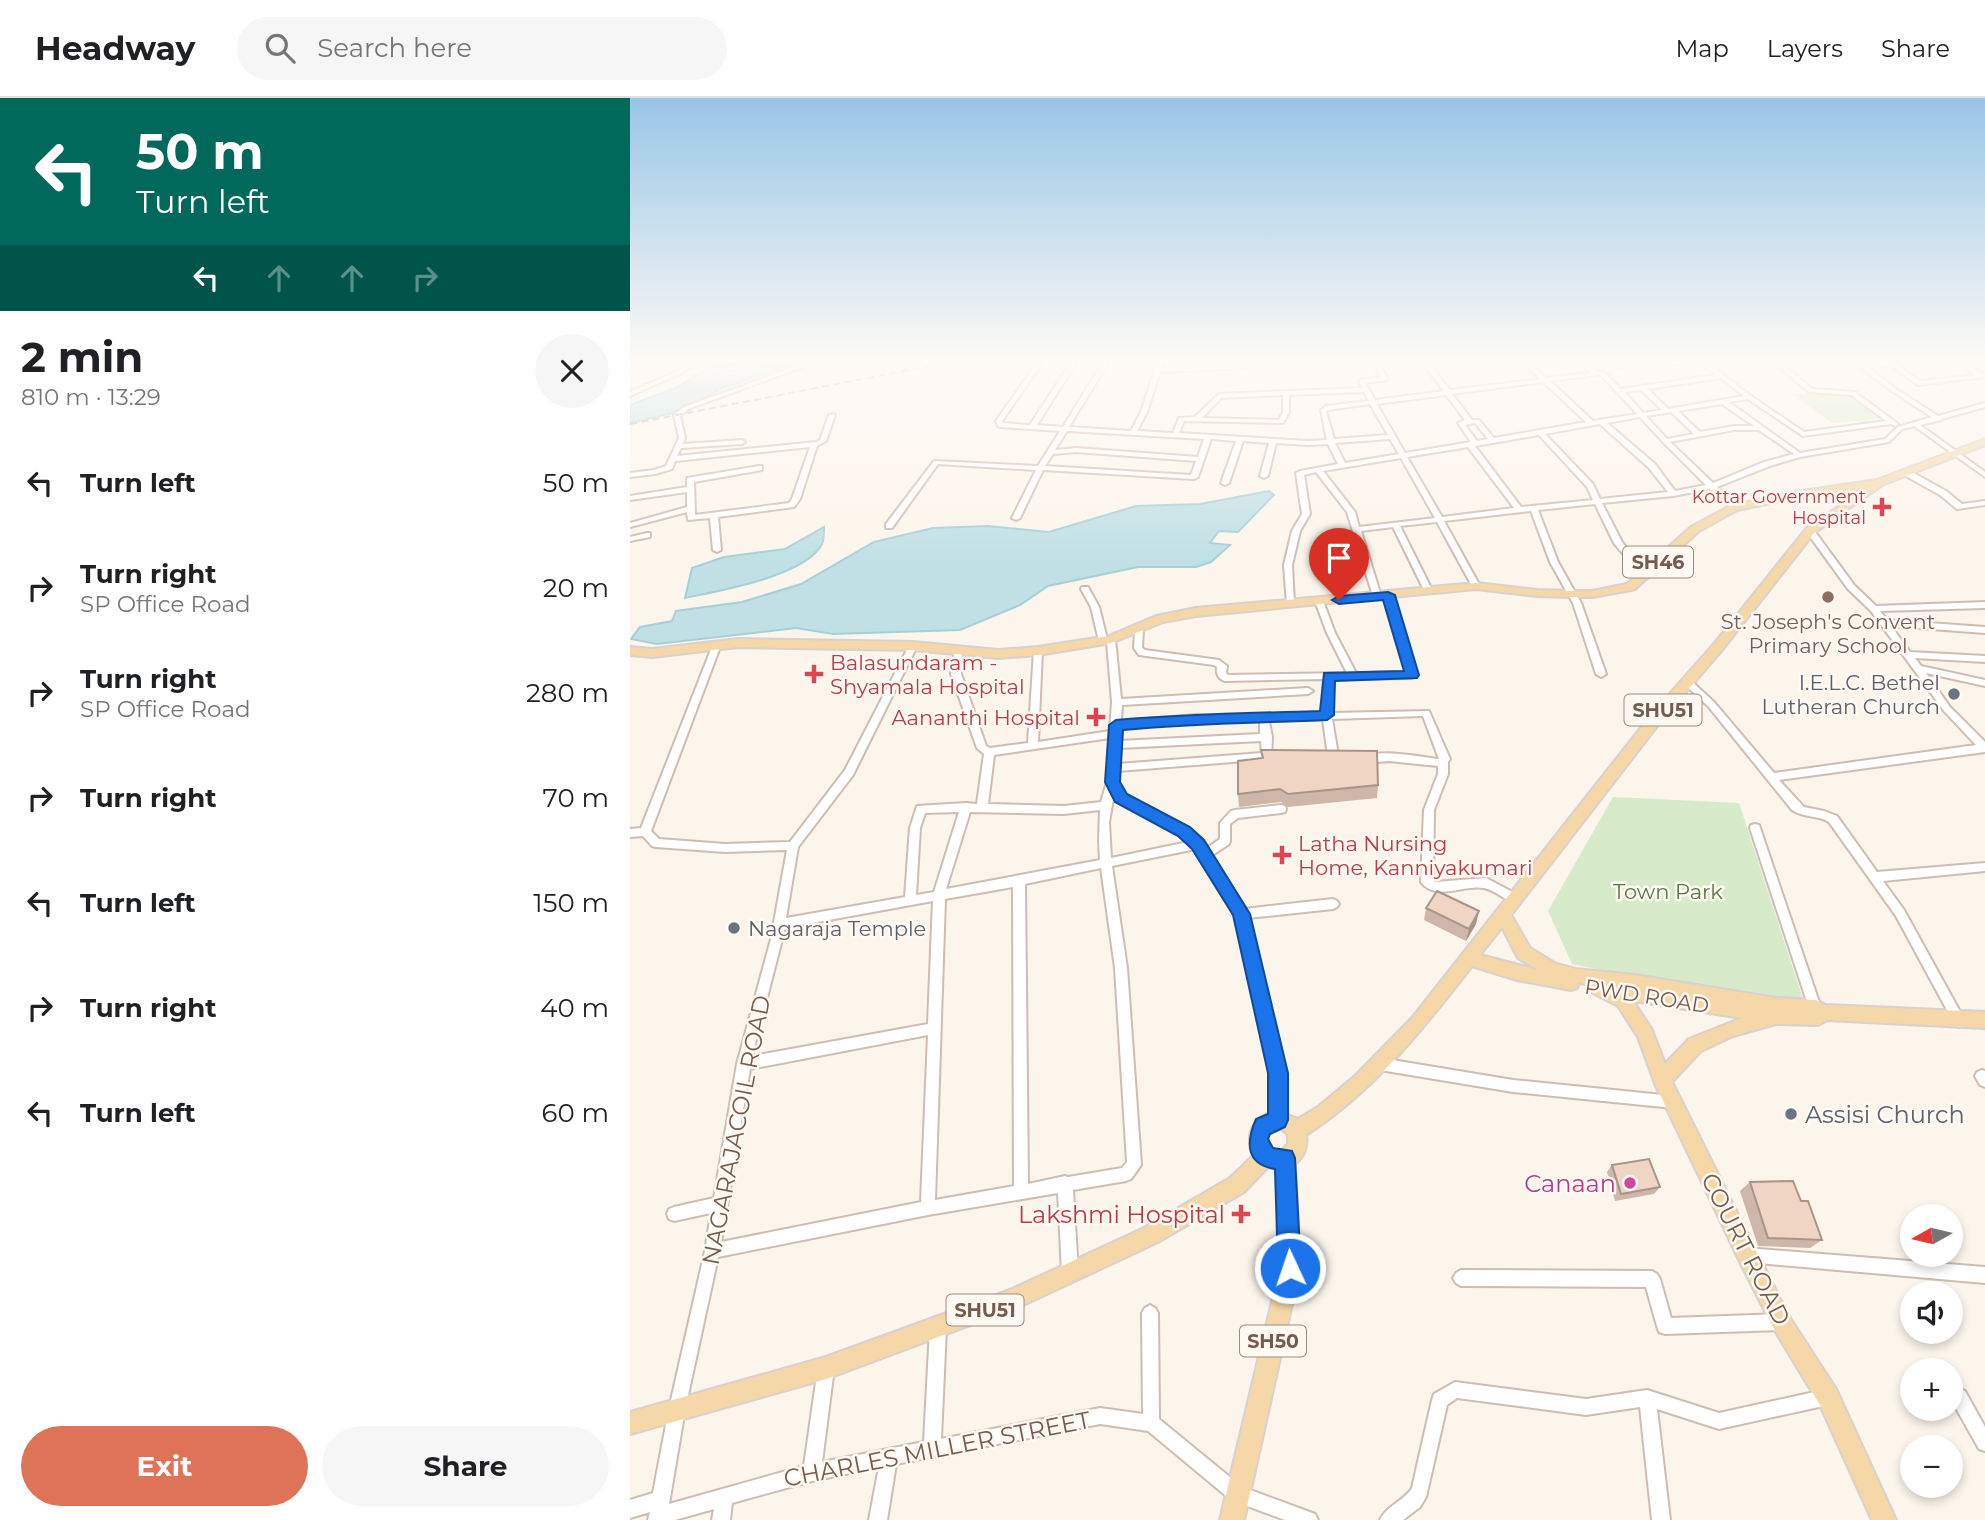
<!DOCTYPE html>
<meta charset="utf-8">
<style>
:root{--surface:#fff;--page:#f6f6f6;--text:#202124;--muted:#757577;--line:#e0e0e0;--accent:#df7357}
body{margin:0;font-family:Montserrat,sans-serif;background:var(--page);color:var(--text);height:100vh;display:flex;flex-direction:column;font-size:26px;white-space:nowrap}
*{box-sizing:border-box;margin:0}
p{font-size:23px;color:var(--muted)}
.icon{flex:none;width:38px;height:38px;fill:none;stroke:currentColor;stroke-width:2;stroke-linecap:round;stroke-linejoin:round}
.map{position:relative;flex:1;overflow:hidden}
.drawer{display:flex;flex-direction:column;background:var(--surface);width:630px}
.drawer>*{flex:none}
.hud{background:#00695c;color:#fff;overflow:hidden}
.needle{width:46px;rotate:262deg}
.controls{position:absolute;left:1270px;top:1106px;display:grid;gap:14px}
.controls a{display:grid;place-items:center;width:63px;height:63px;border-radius:50%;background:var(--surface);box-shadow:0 4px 10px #0003;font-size:35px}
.pin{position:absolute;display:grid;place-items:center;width:60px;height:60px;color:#fff;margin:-72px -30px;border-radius:50% 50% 50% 0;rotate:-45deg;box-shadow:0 0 7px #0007}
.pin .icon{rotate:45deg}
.me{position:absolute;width:77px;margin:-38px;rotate:357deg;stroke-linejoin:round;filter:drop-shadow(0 0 5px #0008)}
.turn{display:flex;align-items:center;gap:24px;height:147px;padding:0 21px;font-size:32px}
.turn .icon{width:91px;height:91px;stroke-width:2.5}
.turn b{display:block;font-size:49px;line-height:60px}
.lanes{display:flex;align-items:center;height:66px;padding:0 21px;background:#0003;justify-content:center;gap:35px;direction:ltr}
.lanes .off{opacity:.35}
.round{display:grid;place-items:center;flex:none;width:74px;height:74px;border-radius:37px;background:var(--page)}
.summary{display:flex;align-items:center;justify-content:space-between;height:119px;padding:0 21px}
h1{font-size:42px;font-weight:700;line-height:52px}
.cta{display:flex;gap:14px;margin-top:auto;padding:14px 21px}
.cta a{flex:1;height:80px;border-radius:42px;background:var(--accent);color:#fff;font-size:28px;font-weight:700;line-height:80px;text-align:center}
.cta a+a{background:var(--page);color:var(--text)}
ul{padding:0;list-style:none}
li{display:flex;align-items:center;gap:21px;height:105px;padding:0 21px}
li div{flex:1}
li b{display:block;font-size:26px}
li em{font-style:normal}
header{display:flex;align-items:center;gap:42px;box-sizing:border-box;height:98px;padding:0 35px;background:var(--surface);border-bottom:2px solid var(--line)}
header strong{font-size:33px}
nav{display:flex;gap:38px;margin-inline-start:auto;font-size:24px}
.search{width:490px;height:63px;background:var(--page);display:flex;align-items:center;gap:18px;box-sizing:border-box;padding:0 24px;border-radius:38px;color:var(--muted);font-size:26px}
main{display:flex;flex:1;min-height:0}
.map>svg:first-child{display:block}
</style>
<header>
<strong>Headway</strong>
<div class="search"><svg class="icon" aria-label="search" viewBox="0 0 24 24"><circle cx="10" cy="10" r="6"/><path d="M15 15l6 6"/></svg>Search here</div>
<nav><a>Map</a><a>Layers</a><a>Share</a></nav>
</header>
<main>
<section class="drawer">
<div class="hud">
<div class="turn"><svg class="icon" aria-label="left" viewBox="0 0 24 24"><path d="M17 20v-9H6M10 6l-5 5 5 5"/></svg><div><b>50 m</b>Turn left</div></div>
<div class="lanes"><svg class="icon" aria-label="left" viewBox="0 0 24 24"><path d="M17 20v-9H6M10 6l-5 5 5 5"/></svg><svg class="icon off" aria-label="ahead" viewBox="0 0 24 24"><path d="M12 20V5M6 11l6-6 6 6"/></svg><svg class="icon off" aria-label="ahead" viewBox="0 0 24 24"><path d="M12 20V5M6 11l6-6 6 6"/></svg><svg class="icon off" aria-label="right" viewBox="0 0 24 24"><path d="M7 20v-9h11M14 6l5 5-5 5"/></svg></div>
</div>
<div class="summary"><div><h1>2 min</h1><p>810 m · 13:29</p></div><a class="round"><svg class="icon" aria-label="close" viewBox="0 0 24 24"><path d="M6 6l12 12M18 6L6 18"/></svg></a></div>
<ul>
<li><svg class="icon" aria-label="left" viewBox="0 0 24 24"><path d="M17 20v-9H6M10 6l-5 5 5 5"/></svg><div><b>Turn left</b></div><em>50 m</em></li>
<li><svg class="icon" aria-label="right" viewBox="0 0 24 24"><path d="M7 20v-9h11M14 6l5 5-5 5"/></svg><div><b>Turn right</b><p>SP Office Road</p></div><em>20 m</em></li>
<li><svg class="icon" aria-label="right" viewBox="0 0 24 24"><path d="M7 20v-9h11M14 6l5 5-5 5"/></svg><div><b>Turn right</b><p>SP Office Road</p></div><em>280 m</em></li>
<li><svg class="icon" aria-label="right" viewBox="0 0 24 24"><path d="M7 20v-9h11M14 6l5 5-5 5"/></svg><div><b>Turn right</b></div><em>70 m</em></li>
<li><svg class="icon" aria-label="left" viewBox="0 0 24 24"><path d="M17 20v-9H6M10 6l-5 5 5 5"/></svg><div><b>Turn left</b></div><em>150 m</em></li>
<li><svg class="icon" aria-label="right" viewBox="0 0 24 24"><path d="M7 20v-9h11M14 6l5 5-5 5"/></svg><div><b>Turn right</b></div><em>40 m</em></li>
<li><svg class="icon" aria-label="left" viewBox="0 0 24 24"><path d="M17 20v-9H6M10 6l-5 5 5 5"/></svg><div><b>Turn left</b></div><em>60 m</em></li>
</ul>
<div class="cta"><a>Exit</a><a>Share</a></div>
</section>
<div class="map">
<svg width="1355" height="1422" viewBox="0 0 1355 1422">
<rect width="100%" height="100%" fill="#fcf5eb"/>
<g fill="#d7eac9">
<polygon points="1161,296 1220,296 1254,320 1203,325"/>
<polygon points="983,699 1109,705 1174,904 1108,900 942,866 918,813"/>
</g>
<g fill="#c0e0e5" stroke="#a6d0d7" stroke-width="2">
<polygon points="91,262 141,262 100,268 95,271 105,273 151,262 174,262 93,290 42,315 0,325 0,307 45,290"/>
<polygon points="639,393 644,397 608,434 589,433 580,445 600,447 581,464 566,469 508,469 418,488 390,507 330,532 203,536 166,530 27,546 1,541 10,529 42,523 46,513 112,504 171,486 244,444 303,430 358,428 419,434 506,408 570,406"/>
<path d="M194,429C194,434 194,442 192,446C176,478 88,493 55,500L62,470L94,459L155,451Z"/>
</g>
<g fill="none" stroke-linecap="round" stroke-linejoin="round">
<defs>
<g id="minor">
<polygon points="63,262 69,262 50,276 0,298 0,294 46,274"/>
<polygon points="184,262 192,262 58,311 50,318 55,340 53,346 112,342 115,344 112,346 51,350 47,358 186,344 190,342 199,317 204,316 205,317 196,343 187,348 170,401 164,409 88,419 91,452 87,454 83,452 80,420 58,422 57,414 0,429 0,425 57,409 57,394 0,402 0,398 57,389 57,380 129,368 132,368 132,372 64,384 65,417 159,405 162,401 180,349 45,363 42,371 25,376 0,379 0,375 24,372 36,368 49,340 44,317 54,309"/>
<path d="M474,262H480L439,329L501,333L511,314L528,262H534L531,270L615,266L618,268L615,270L530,274L517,314L507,333L543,335L549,320L565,319L589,296L732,290L729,282L751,279L741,262H825L822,264H798L820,292L910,281L890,262H896L916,280L961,275L946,262H952L967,274H974L991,291L1086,277L1069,264L1033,268L1030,266L1056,262H1074L1121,298L1174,334L1256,323L1221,297L1179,294L1141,262H1147L1183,291L1225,294L1268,326L1265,328L1261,326L1173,338L1118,301L1099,304L1170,355L1255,341L1268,329L1302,319C1275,302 1247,284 1224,263L1225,262H1229L1233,265L1256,264L1254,262H1260L1264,264H1287L1288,265L1285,267H1268L1289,283L1346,277L1322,262H1329L1355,277V279L1288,287L1261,268L1238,269L1266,291L1308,318L1355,305V309L1312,321L1311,322L1290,327L1355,374V379L1284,328L1272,331L1259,344L1170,359L1140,368L1087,389L1107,408V412H1104L1080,391L1043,398L972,405L992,444L1019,477L1015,479H1012L984,445L965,406L908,412L928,464L951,505L976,576L971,579L966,576L943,505L920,464L901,413L814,423L850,488L846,490L842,488L807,424L770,428L802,492L798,495L794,492L763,429L731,433L751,498L747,501L743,498L717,414L686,374L674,377L680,416L670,433L662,467L664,505L660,508L657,507L654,467L662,433L672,416L666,375L670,373L708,366L698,346L678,347L646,345L638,378L634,380L630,378L639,345L613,343L599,385L595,387L591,385L606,343L581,341L568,379L564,381L413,372L390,420L386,422L382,420L406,372L308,366L262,430H256V426L304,363L408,368L430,333L370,329L368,328L366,323L406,266L408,265L411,267L372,323L373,325L400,327L439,267L442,265L445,267L407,327L433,329ZM792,265L814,293L745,302L735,285L757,282L758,281L749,266ZM968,277H971L1007,316L963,323L920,283ZM1091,280L1114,298L1038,311L1018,291ZM913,284L956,324L864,340L849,322H842L822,296ZM1011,292L1032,312L1013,315L995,294ZM734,294L739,303L696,308L691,312L697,342L678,343L549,335L554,323L653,325L659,314V297ZM653,297V314L649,322L572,320L591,300ZM816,297L835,322L828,325L841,344L775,355L747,306ZM740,306L758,337L704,341L696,313L698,312ZM1092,306L1124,328H1104L1070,334L1048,313ZM1041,314L1064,336L1037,341L1016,318ZM1010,319L1033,344L1076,387L1045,393L1025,366L977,325ZM845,325L858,341L847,343L835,327ZM970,326L1019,370L1038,394L970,401L963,386L915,336ZM1104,332H1129L1164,356L1134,364L1083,385L1040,344ZM437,333L574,341L568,359L446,350L425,352ZM909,337L957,389L963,402L891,409L845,348ZM760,341L769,356L715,365L705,345ZM838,349L884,410L812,419L777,359ZM446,354L566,363L561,377L415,368L423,356ZM771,360L805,420L729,429L725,414L693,373Z"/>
<polygon points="979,262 985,262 994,269 989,270"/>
<polygon points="1274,373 1280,373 1316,393 1332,406 1355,403 1355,407 1327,411 1310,397 1274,377"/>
<path d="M1177,431H1183L1224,487L1246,508L1355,504V510L1250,513L1257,522L1355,529V535L1261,528L1280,554L1355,558V564L1285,560L1291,568L1355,582V588L1296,575L1320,609L1355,644V654L1149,682L1174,709L1194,713L1207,718L1247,774L1355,765V773L1253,783L1274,812L1333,919L1335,923L1333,927L1329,929L1325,927L1266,818L1199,724C1188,717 1174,720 1162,712L1078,608L1052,584L1057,581L1060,582L1084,604L1144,675L1346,647L1314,613L1241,513L1218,491L1176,433Z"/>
<polygon points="17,435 20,435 20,439 0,443 0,439"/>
<path d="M452,489H458L469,509L477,541L481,538L485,541L491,601L678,590L683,593L678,596L492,607L491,623L566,617L597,618L692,615L694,581L595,583C588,581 586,575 587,569L584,567L509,557L504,550L505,532L509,529L513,532L512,550L515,552L589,562L597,568L596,575L598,577L717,575L697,535L685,503L689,500L693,503L705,535L726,575L777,574L754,497L755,495H761L787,577L782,580L703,581L702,615L799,613L820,661L818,664V676L804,712L803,782L805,784L856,780L888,797L890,800L888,803L884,805C874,801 864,792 854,790C834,786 806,804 791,784L794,712L808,676V668L759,663L735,665L730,661C745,649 790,659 809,661L793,618L702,621L708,657L714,663L709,667L698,659L693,621L639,623L642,639L641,661L488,673C488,675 487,683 487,685C494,709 559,722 577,750L590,741V725L601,713L605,712L651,707L655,708L656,711L655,714L651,715L608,720L600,726V743L599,746L581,758L614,811L703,801L707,803L709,806L707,809L703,811L618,820L655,974V1022L653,1027L648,1029L643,1027L641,1022V974L605,817L566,751L482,768L497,870L511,1067L501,1081L496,1083L443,1092L448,1174L445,1179L440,1182L435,1179L432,1174L428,1095L298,1117L88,1159L55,1311L39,1406L174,1368L188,1270L190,1264L196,1262L202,1264L204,1270L192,1364L294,1344L300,1230L302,1224L308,1222L314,1224L316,1230L311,1341L470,1310L513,1316L512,1215L515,1210L520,1207L525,1210L528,1215L529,1321L612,1389L685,1416L688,1422H655L601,1402L518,1333L470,1326L266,1366L257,1422H239L249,1369L182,1383L102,1405L100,1422H82L84,1411L45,1422H18L20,1414L0,1420V1402L23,1395L39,1311L75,1153L81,1115L44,1123L39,1121L37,1116L39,1111L44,1109L84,1100L107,966L141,841L157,752L95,754L26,749L22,748L13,738L0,739V731L11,730L82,549L86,546L90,549L21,733L29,741L95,746L160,744L215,672L280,546H286L287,548L223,677L168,749L156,820L275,799L280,730L287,708L336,705L347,706L354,656L347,650L321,576L325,551L328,550L332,553L331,576L356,648L360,650L398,645L404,553L408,550L412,553L408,644L480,633L482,604L477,544L473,546L469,543L461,509L451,491ZM566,623H630V636L489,643L490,630ZM480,640L477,684L471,704L434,708L358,706L364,657ZM631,643L632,655L488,666L489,650ZM484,696L487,703L550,737L558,744L481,760L479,724ZM470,712L469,743L470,762L316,791L340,714L434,716ZM329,714L304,794L286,797L290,730L295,715ZM471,770L485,870L497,1064L492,1070L438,1079L435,1078L398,1086L395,786ZM383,789L384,1088L305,1102L315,801ZM303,803L298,926L122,958L155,830ZM298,937L291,1104L91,1144L120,971Z"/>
<polygon points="1125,726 1129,727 1130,730 1192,913 1190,917 1186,919 1182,917 1180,913 1120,730 1121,727"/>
<polygon points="750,960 883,982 1043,998 1048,999 1050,1004 1048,1009 1043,1010 883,994 750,972 745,970 743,966 745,962"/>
<polygon points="1352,972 1355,973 1355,989 1350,987 1345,978 1347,974"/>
<polygon points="1117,1150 1355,1169 1355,1185 1117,1164 1112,1162 1110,1157 1112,1152"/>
<polygon points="831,1172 1022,1173 1027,1176 1030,1181 1041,1220 1151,1216 1157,1218 1159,1224 1157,1230 1151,1232 1035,1236 1029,1234 1027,1228 1016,1189 831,1188 826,1185 823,1180 826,1175"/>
<path d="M825,1284L956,1301L1017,1292L1089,1315L1198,1291L1204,1293L1206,1299L1204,1305L1198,1307L1089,1331L1027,1311L1040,1422H1022L1010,1309L956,1317L827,1300L817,1307L796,1399L790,1409L773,1422H750C756,1408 774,1403 782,1390L802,1302L804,1296Z"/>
<polygon points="1329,1291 1335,1293 1355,1329 1355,1353 1349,1351 1323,1305 1321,1300 1323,1293"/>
</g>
<path id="major" d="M1355,341V347L1252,387L1184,435L1092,552L1031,623L881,817L900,850L926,866L946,871L1005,877L1146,900L1185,902L1196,907L1355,914V930L1197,922L1188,927L1146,926L1103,938L1071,953L1042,984L1158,1217L1206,1291L1266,1422H1242L1190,1307L1144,1231L1110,1164L1026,988L1008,939L988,908L963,895L961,890L962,887L949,885L947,890L941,892L887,882L842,868C793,931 744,993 676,1037C678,1048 674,1059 665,1066L670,1170L614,1422H590L650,1170L646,1071L638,1069L614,1094L528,1144L391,1208L196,1281L0,1336V1314L196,1259L380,1192L514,1130L600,1080L624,1057C614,1035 624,1017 648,1013L668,1021L688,1009L725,978L782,920L1021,617L1084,546L1176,431L1236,390L1166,400L1107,412L1069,433L1005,491L1001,492L962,499H941L907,498L846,491L566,518L533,524L481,545L408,557L368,560L283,552L108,549L22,559L0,557V549L22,551L108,541L283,544L368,552L408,549L479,538L526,518L566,510L846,485L907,492L941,493H962L997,486L1061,429L1100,408L1166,394L1247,382ZM872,829L888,860L908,872L850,857ZM1003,903L1112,920L1059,941L1035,966L1021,930ZM644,1031H652L658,1037V1046L652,1052H644L638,1046V1037Z"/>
</defs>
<use href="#minor" stroke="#cebdb1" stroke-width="4"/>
<use href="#major" stroke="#d9d1ce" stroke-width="4"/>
<use href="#minor" fill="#fff" fill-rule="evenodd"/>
<use href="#major" fill="#f6d8a8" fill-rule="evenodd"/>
<polyline stroke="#b8a9c6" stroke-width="2" stroke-dasharray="7 4.5" stroke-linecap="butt" points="0,326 331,262"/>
</g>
<g fill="#ceb7a9">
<polygon points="631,652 748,687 747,700 658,709 651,704 609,709 608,696 632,660"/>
<polygon points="796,810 846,826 836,843 794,822"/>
<polygon points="982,1067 1030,1089 1024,1096 985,1103 977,1074"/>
<polygon points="1120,1084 1171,1103 1192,1142 1180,1150 1128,1148 1110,1093"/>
</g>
<polygon fill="#a89589" points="849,813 846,826 836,843 839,831"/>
<g fill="#f0d5c4" stroke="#a89589" stroke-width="2">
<polygon points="631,652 747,653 748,687 658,696 650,691 608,696 608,663 633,660"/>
<polygon points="807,793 849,813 839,831 796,810"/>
<polygon points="1019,1061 1030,1089 991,1096 982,1067"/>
<polygon points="1163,1083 1171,1103 1178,1103 1192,1142 1138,1140 1120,1084"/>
</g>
<linearGradient id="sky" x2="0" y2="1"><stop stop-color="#98c6e7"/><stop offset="0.57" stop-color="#fefaf6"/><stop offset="1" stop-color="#fefaf6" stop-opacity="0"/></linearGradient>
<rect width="1355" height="461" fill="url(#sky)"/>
<path fill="#1a73e8" stroke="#114b97" stroke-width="2" d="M758,494L765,497L789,577L787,580L705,583L704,617L697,622C629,625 561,625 493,632L490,684L497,696L560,729L574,742L620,816L658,975V1022L655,1029L640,1036L638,1041L643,1050L662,1053L665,1060L671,1170L668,1178L660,1181L652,1178L648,1170L645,1071C615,1066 616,1044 626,1021L638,1016V975L603,817L562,751L548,738L485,704L475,684L479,627L486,622C554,616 622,615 690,613L694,575L774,573L753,502L709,506L702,502L709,498Z"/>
<g fill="#e0444e" stroke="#fef9f2" stroke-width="2.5">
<path d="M1248.5 398.5h7v7h7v7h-7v7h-7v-7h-7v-7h7z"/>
<path d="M180.5 565.5h7v7h7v7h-7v7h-7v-7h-7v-7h7z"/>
<path d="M462.5 608.5h7v7h7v7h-7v7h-7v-7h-7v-7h7z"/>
<path d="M648.5 746.5h7v7h7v7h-7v7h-7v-7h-7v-7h7z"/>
<path d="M607.5 1105.5h7v7h7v7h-7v7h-7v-7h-7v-7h7z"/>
</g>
<circle fill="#8d6e63" stroke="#fef9f2" stroke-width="2.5" cx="1198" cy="499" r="7"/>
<g fill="#6b7280" stroke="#fef9f2" stroke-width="2.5">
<circle cx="1324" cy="596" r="7"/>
<circle cx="104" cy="830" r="7"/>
<circle cx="1161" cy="1016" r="7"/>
</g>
<circle fill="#d1479c" stroke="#fef9f2" stroke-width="2.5" cx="1000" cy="1085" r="7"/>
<g text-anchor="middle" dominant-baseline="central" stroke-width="5" stroke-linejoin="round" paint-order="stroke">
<g font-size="18" fill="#be3a42" stroke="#fef9f2" text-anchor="end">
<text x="1236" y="399">Kottar Government<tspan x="1236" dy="21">Hospital</tspan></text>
</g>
<g fill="#fef9f2" stroke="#9f8b80" stroke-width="2">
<rect x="993" y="448.5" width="70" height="31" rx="5"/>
<rect x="994.5" y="596.5" width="77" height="31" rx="5"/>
<rect x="316.5" y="1196.5" width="77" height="31" rx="5"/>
<rect x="610" y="1227.5" width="66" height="31" rx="5"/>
</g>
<g font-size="19" font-weight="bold" fill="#765c4f">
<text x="1028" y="464">SH46</text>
<text x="1033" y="612">SHU51</text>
<text x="355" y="1212">SHU51</text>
<text x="643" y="1243">SH50</text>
</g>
<g font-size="21" fill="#785e54" stroke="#fef9f2">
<text x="1198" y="523">St. Joseph's Convent<tspan x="1198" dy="24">Primary School</tspan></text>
</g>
<g font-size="21" fill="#be3a42" stroke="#fef9f2" text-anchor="start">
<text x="200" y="564">Balasundaram -<tspan x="200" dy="24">Shyamala Hospital</tspan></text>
<text x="450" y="619" text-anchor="end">Aananthi Hospital</text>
<text x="668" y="745">Latha Nursing<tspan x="668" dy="24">Home, Kanniyakumari</tspan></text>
</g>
<g font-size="21" fill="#5b616d" stroke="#fef9f2" text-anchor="end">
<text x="1310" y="584">I.E.L.C. Bethel<tspan x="1310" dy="24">Lutheran Church</tspan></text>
<text x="118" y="830" text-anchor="start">Nagaraja Temple</text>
</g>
<g font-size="21" fill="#577b47" stroke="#fef9f2">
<text x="1038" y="793">Town Park</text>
</g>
<g font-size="21" fill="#765c4f" stroke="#fef9f2">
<text transform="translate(1017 898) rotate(9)">PWD ROAD</text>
</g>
<g font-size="24" fill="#5b616d" stroke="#fef9f2" text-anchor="start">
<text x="1175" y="1016">Assisi Church</text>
</g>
<g font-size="24" fill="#765c4f" stroke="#fef9f2">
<text transform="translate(106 1032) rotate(-79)">NAGARAJACOIL ROAD</text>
<text transform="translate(1116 1151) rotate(63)">COURT ROAD</text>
<text transform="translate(307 1351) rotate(-11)">CHARLES MILLER STREET</text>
</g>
<g font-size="24" fill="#b23c85" stroke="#fef9f2" text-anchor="end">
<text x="986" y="1085">Canaan</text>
</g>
<g font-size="24" fill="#be3a42" stroke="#fef9f2" text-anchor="end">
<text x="595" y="1116">Lakshmi Hospital</text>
</g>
</g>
</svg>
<div class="controls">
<a><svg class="needle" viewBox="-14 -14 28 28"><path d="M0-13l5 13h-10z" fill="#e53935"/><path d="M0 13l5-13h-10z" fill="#757577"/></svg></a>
<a><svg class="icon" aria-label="sound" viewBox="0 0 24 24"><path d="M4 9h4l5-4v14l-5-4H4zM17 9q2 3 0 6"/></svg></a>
<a>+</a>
<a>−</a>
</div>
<div class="pin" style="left:709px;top:502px;background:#d93025"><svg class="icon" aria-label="arrive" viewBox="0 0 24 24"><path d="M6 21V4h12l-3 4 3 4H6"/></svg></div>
<svg class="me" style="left:660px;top:1170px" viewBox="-20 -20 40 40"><circle r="17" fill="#1a73e8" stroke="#fff" stroke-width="3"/><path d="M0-11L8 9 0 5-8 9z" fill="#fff"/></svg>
</div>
</main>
